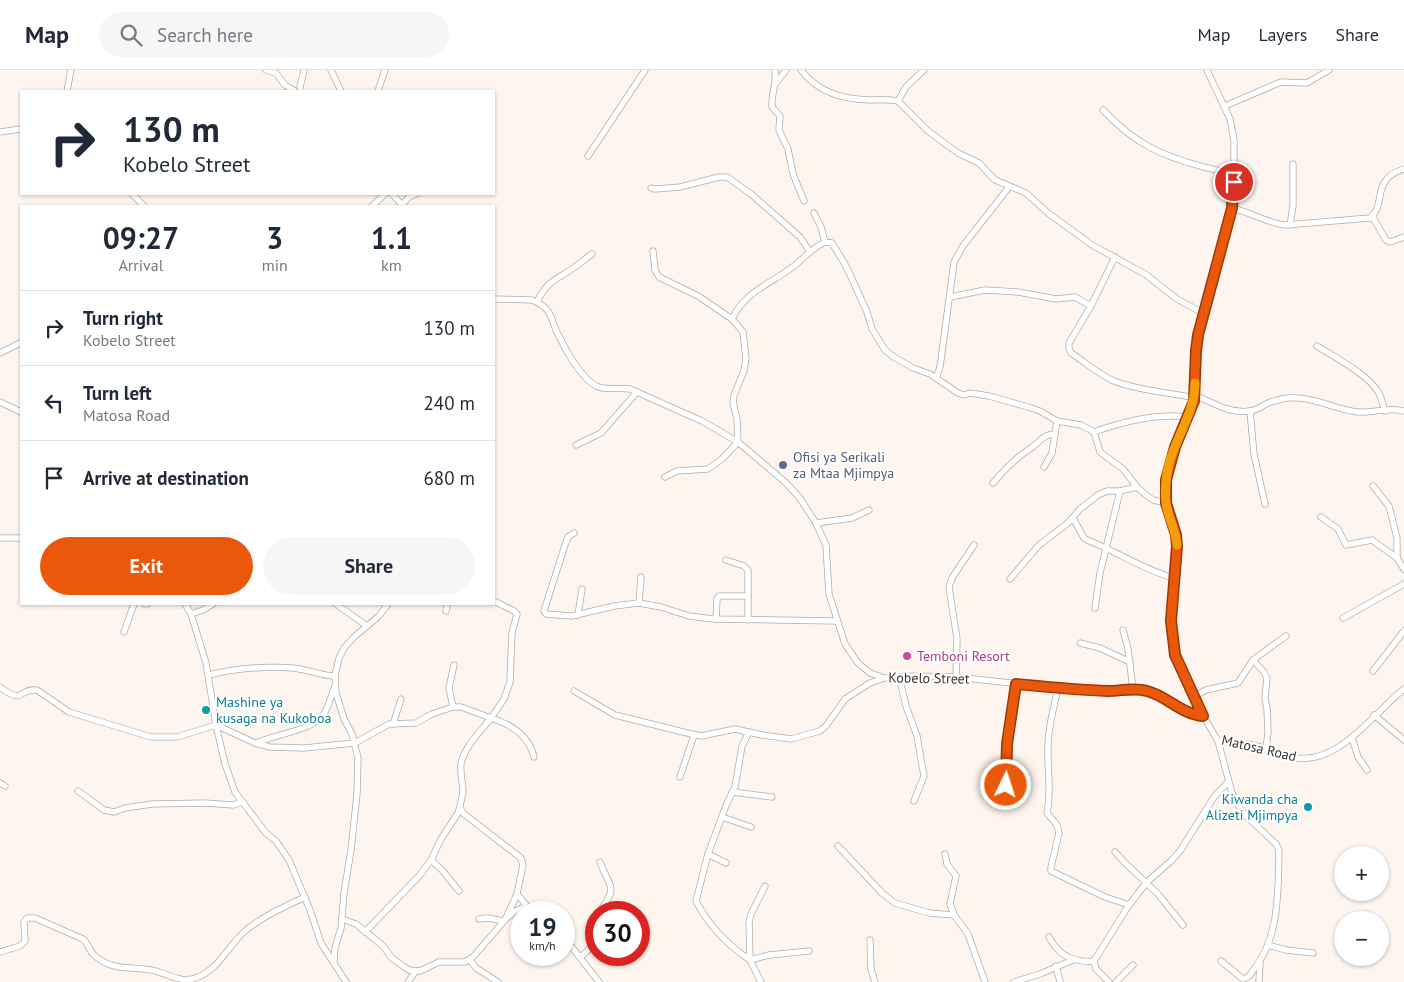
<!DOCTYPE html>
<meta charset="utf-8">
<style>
:root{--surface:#fff;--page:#f6f6f7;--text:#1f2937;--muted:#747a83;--line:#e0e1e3;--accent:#ea580c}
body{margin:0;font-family:"PT Sans",sans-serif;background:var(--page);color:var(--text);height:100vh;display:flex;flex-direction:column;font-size:19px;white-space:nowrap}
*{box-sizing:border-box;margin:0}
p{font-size:16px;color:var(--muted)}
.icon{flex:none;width:28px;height:28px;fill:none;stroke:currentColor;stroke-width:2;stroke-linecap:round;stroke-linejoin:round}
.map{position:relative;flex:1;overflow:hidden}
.details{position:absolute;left:20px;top:135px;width:475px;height:400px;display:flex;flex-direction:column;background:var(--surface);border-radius:0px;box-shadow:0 1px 4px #0004}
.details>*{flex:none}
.guide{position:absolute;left:20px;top:20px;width:475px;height:105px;border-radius:0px;box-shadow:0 1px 4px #0004;background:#fff;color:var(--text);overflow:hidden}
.controls{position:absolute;left:1334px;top:776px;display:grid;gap:10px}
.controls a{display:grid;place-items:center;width:55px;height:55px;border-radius:50%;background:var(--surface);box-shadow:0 1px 4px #0004;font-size:25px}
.speed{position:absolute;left:510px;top:831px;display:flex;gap:10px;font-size:25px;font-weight:700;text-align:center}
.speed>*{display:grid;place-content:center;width:65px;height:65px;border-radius:50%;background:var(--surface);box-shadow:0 1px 4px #0004;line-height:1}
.speed small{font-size:12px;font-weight:400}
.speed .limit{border:8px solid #d22;background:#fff;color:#111}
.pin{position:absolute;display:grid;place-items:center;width:42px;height:42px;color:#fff;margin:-21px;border:2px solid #fff;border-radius:50%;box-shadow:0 1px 5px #0007}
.me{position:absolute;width:55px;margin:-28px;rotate:4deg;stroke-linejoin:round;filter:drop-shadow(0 0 4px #0008)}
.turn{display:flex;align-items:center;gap:18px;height:105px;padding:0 20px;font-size:22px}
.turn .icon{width:65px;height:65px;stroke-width:2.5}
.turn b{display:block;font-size:35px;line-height:42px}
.eta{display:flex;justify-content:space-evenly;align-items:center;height:85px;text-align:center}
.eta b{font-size:30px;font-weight:600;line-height:35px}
.cta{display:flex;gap:10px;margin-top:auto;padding:10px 20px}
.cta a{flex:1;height:58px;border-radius:30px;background:var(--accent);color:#fff;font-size:20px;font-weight:600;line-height:58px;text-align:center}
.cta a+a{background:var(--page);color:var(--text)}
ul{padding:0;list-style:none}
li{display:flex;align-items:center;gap:15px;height:75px;padding:0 20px;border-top:1px solid var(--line)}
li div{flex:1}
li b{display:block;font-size:19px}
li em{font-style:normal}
header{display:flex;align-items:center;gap:30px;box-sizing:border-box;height:70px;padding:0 25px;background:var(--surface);border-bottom:1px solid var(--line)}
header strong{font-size:24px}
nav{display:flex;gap:28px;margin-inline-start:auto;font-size:18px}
.search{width:350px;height:45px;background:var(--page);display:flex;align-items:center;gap:12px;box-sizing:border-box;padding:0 18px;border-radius:28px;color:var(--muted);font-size:19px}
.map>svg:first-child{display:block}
</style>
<header>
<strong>Map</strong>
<div class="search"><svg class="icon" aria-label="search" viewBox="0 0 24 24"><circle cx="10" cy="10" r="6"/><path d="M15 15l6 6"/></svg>Search here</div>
<nav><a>Map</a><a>Layers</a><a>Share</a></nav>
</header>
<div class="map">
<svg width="1404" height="912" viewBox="0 0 1404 912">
<rect width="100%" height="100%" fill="#fef5ef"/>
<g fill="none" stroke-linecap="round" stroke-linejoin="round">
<defs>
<g id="minor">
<polyline points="266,0 276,3 285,15 295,21"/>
<polyline points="331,0 341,21"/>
<path d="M775,0C777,14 771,24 772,37L780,46L779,60L788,79L793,104L804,131"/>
<path d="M801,0C819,23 842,29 870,30C880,30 888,29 898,31"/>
<polyline points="924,0 906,17 898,31 928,61 958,83 979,93 995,110 1026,123 1048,143 1092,175 1145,204 1177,229 1203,243"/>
<path d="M1207,0L1230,49L1234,70V112L1232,138L1198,265L1194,331L1170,389L1166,410V433L1176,465L1177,476C1177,501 1171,525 1171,550C1171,591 1197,636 1218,671C1229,672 1241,673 1252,675C1267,678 1282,685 1297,688C1339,694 1374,643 1404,619"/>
<polyline points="777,12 786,0"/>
<polyline points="67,21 71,0"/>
<polyline points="301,21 300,17 304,0"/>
<polyline points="378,21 385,0"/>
<polyline points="1225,36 1281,12 1307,13 1329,0"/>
<path d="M1103,40C1134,73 1161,86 1204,97C1214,99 1224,103 1234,103"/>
<polyline points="0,62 21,59"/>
<polyline points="588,86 645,0"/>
<polyline points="651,118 655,119 680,117 719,107 727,107 751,124 800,167 810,182"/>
<polyline points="132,124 144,136"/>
<polyline points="392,124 403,136"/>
<polyline points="402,135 409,127 416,124"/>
<polyline points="372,136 385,124"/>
<path d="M1232,138C1250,142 1267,153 1285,155L1370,148C1387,135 1370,109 1404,99"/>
<polyline points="814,143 821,157 825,172 832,173 846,196 867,242 872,259 885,280 894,287 913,298 930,304 958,323 964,325 970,323 989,326 1028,337 1040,341 1057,351 1081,355 1094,362 1100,382 1123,399 1137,417 1146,425 1153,430 1166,433"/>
<polyline points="1372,146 1386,170 1390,172 1404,167"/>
<polyline points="1290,155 1293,136 1293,94"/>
<polyline points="653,181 655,200 659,207 698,226 732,249 743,262 746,288 744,301 734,325 733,332 737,349 738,372 722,389 708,399 677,401 665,407"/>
<path d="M1115,187L1091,236L1069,273V278L1071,283C1085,292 1098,304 1114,311C1139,321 1168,322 1195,328"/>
<polyline points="950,227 985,220 1018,222 1056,229 1075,227 1091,236"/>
<path d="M494,229L532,230C537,232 544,236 548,241C553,248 554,258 559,266C566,281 581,308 596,316C606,321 619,317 630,319L702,351L738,372L785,412L799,427L816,453L826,475L829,524L845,574L858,593L870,603L884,608L910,606L956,607L1058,618L1111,621L1133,619L1145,620L1154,623L1187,642L1203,646"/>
<path d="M537,232C546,211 558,209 575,197C581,193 586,188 592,184"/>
<path d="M732,249C744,222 772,213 794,196C804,188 813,177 825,172"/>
<path d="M1317,276C1336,288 1370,305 1380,325C1382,330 1383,336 1385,341"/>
<polyline points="0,283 20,273"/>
<polyline points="936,308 940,297 954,192 963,176 1009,117"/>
<path d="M1195,325C1212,333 1231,344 1250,341C1257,340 1262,336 1268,333C1276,330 1289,327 1298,328C1319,329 1337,340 1358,342C1373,343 1390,337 1404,341"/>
<polyline points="0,332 21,342"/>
<polyline points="1250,341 1254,384 1265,434"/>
<path d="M1094,362C1122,352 1157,343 1187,347"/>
<polyline points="576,375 601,363 637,322"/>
<polyline points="1044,397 1052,383 1057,351"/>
<path d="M993,413C1004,400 1017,387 1031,378C1040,372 1042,365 1054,364"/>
<polyline points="1373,416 1389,436 1397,468 1397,488"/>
<polyline points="1321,447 1338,459 1346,475 1372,470 1397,488 1404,499"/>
<path d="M1073,448L1084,468L1087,470C1117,481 1143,500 1174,508"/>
<polyline points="816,453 852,448 869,440"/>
<polyline points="574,463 568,467 565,475 544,541 546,544 572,546 614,536 639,533 661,537 689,546 713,549 837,551"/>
<polyline points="0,468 21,468"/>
<polyline points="726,490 744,496 748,500 748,550"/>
<polyline points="1010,509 1039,475 1068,453 1080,439 1098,425 1107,421 1120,421 1137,417"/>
<polyline points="639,533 641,507"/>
<polyline points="145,534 147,534"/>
<polyline points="185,534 191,544 206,593 216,655 225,694 235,722 266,763 276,771 289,790 310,840 321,873 346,912"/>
<polyline points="336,534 367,556"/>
<polyline points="1095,538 1100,503 1120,421"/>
<polyline points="446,541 447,534"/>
<polyline points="191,544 203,540 213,534"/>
<polyline points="578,545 582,519"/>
<polyline points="1343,548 1404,514"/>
<polyline points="716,549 717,529 719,526 748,526"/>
<polyline points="1123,560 1128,579 1133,619"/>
<polyline points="124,562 134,534"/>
<polyline points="1080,573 1100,578 1130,592"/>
<polyline points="1253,590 1264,602 1267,608 1265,628 1267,639 1268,662 1266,679"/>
<polyline points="1373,601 1404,561"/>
<path d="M209,605C237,598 264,596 293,598C307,599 321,606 335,606"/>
<polyline points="899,607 906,636 917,666 924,706 914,731"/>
<polyline points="956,607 957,569 949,517 952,508 974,475"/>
<path d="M0,617C26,636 17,618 37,620L69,642L151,667H177L216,655L255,673L270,677L304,678L355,673L389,654L416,653L432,644L453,637H461L491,648L504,629L510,612L512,563L517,544L514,541L494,531"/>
<path d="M1058,618C1054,637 1048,657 1048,676C1047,701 1052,718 1047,743L1057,755L1059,763L1051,797V801L1105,827L1129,835"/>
<polyline points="574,621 615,645 683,662 701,666 735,659 762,665 791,669 820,661 826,656 845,629 870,613 884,608"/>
<polyline points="1194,626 1206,620 1238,613 1253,590 1286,566"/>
<polyline points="453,637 449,618 454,595"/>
<polyline points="1374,645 1404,670"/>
<polyline points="393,654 401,629"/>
<path d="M749,662L742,676L735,717L727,733L708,784L696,831C708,855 728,875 750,890L769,885L809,881"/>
<polyline points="1352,668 1358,687 1367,700"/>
<path d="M1218,671L1232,723L1242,742L1276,774L1279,780C1278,820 1280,866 1254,899C1251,904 1249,908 1243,909L1221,891"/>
<path d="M256,673C273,665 314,660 323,645C329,637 331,625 335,616"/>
<path d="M534,687C529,665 510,654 491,648C480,662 464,677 461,694C460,704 463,713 463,722C462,730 457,738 464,744L521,788L523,795L517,824L527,836L534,842"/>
<polyline points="680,707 694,665"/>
<polyline points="0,713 5,716"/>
<polyline points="78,721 104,740 114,742 125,738 152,734 205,733 233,735 243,732"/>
<polyline points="732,722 772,727"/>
<polyline points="1004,732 1007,698 1007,674 1016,613"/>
<polyline points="722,747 751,757"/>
<polyline points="838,776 882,823 895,833 929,843 954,845 968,864 985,912"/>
<polyline points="1115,782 1124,792 1158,824 1183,855"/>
<polyline points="708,784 726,793"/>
<polyline points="945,784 947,794 956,806 950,834 954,845"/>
<polyline points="431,790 442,800 459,821"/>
<path d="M599,842C619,816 610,819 600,792"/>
<polyline points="507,848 515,841 527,836"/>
<polyline points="342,849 356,854 383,876 392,888 403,896 409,900 420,901 439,892 465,892 473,887 505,850 517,824"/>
<polyline points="479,849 487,848 504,851"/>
<polyline points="365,862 420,805 431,790 441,769 458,743 460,737"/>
<polyline points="564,867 599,912"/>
<path d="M1049,867C1058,885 1073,893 1094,891L1129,835L1147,812L1171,791L1180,781L1214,727L1228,712"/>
<polyline points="870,870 871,899 875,912"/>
<polyline points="1268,875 1286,880 1313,883"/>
<path d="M0,882L20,876L25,871L24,852L27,848H35L83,869C88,873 89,880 93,884C112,902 129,896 151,900C164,902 178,912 192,909C217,903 227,877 245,861C263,846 284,837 305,827"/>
<path d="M580,887C605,869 583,867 596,846"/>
<polyline points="470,890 476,898 498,912"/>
<polyline points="1094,891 1096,899 1109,912"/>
<polyline points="334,892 335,878 341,858 344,823 351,780 357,724 358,688 352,664 344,649 336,623 335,606 339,588 344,578 354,567 379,546 388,534"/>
<polyline points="1056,896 1060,912"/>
<polyline points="408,912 416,901"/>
<polyline points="761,912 750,890 749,852 751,844 765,816"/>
<polyline points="1014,912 1040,904 1073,890"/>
<polyline points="1116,912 1133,895"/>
<polyline points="1259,912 1260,892"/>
</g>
</defs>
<use href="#minor" stroke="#b4aba5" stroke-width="7"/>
<use href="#minor" stroke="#fff" stroke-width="5.5"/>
</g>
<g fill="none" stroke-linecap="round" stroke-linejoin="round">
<defs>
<path id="route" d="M1006,715L1007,674L1016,614C1047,617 1077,620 1108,621C1121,621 1134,617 1147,621C1167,626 1181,644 1203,646L1175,585L1171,551L1177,476L1176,465L1166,433V410L1175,377L1194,331L1196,281L1198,265L1232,138L1234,112"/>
</defs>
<use href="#route" stroke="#983908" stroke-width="12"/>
<use href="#route" stroke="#ea580c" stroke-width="9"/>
<path stroke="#f59e0b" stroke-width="9" d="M1177,475C1176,463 1171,454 1168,442C1165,433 1165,422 1166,412C1168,376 1195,348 1195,313"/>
</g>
<circle fill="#5c6f8a" stroke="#fff" stroke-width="2" cx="783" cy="395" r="5"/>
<circle fill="#d1479c" stroke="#fff" stroke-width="2" cx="907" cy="586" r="5"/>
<g fill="#0f9aa8" stroke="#fff" stroke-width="2">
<circle cx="206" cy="640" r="5"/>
<circle cx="1308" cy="737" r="5"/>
</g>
<g text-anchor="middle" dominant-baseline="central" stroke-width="4.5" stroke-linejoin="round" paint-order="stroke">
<g font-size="14" fill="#4e5e75" stroke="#fff" text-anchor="start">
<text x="793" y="387">Ofisi ya Serikali<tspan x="793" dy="16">za Mtaa Mjimpya</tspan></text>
</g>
<g font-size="14" fill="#b23c85" stroke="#fff" text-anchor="start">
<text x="917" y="586">Temboni Resort</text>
</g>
<g font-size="14" fill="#393533" stroke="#fff">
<text transform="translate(929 608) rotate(1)">Kobelo Street</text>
<text transform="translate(1259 678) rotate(13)">Matosa Road</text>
</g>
<g font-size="14" fill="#0d838f" stroke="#fff" text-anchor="start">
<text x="216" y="632">Mashine ya<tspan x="216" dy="16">kusaga na Kukoboa</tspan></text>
<text x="1298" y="729" text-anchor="end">Kiwanda cha<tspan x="1298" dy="16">Alizeti Mjimpya</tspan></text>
</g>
</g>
</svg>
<div class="controls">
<a>+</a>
<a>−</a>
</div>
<div class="speed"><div>19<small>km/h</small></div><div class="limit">30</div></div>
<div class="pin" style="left:1234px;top:112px;background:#d93025"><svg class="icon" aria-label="arrive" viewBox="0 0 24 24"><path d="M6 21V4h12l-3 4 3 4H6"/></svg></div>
<svg class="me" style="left:1006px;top:715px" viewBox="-20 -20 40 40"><circle r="17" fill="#ea580c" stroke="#fff" stroke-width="3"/><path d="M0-11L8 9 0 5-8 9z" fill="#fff"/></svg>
<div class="guide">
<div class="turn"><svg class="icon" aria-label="right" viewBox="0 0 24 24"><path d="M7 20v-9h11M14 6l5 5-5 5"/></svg><div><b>130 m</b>Kobelo Street</div></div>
</div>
<section class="details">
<div class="eta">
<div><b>09:27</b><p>Arrival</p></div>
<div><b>3</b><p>min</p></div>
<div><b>1.1</b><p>km</p></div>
</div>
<ul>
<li><svg class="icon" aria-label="right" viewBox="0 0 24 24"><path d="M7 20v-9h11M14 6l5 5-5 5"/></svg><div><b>Turn right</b><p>Kobelo Street</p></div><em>130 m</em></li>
<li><svg class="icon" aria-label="left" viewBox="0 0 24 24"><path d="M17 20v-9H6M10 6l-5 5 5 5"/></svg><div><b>Turn left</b><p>Matosa Road</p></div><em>240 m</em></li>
<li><svg class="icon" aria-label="arrive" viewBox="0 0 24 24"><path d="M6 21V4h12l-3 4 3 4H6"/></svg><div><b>Arrive at destination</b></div><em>680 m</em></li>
</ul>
<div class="cta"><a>Exit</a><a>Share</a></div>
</section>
</div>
